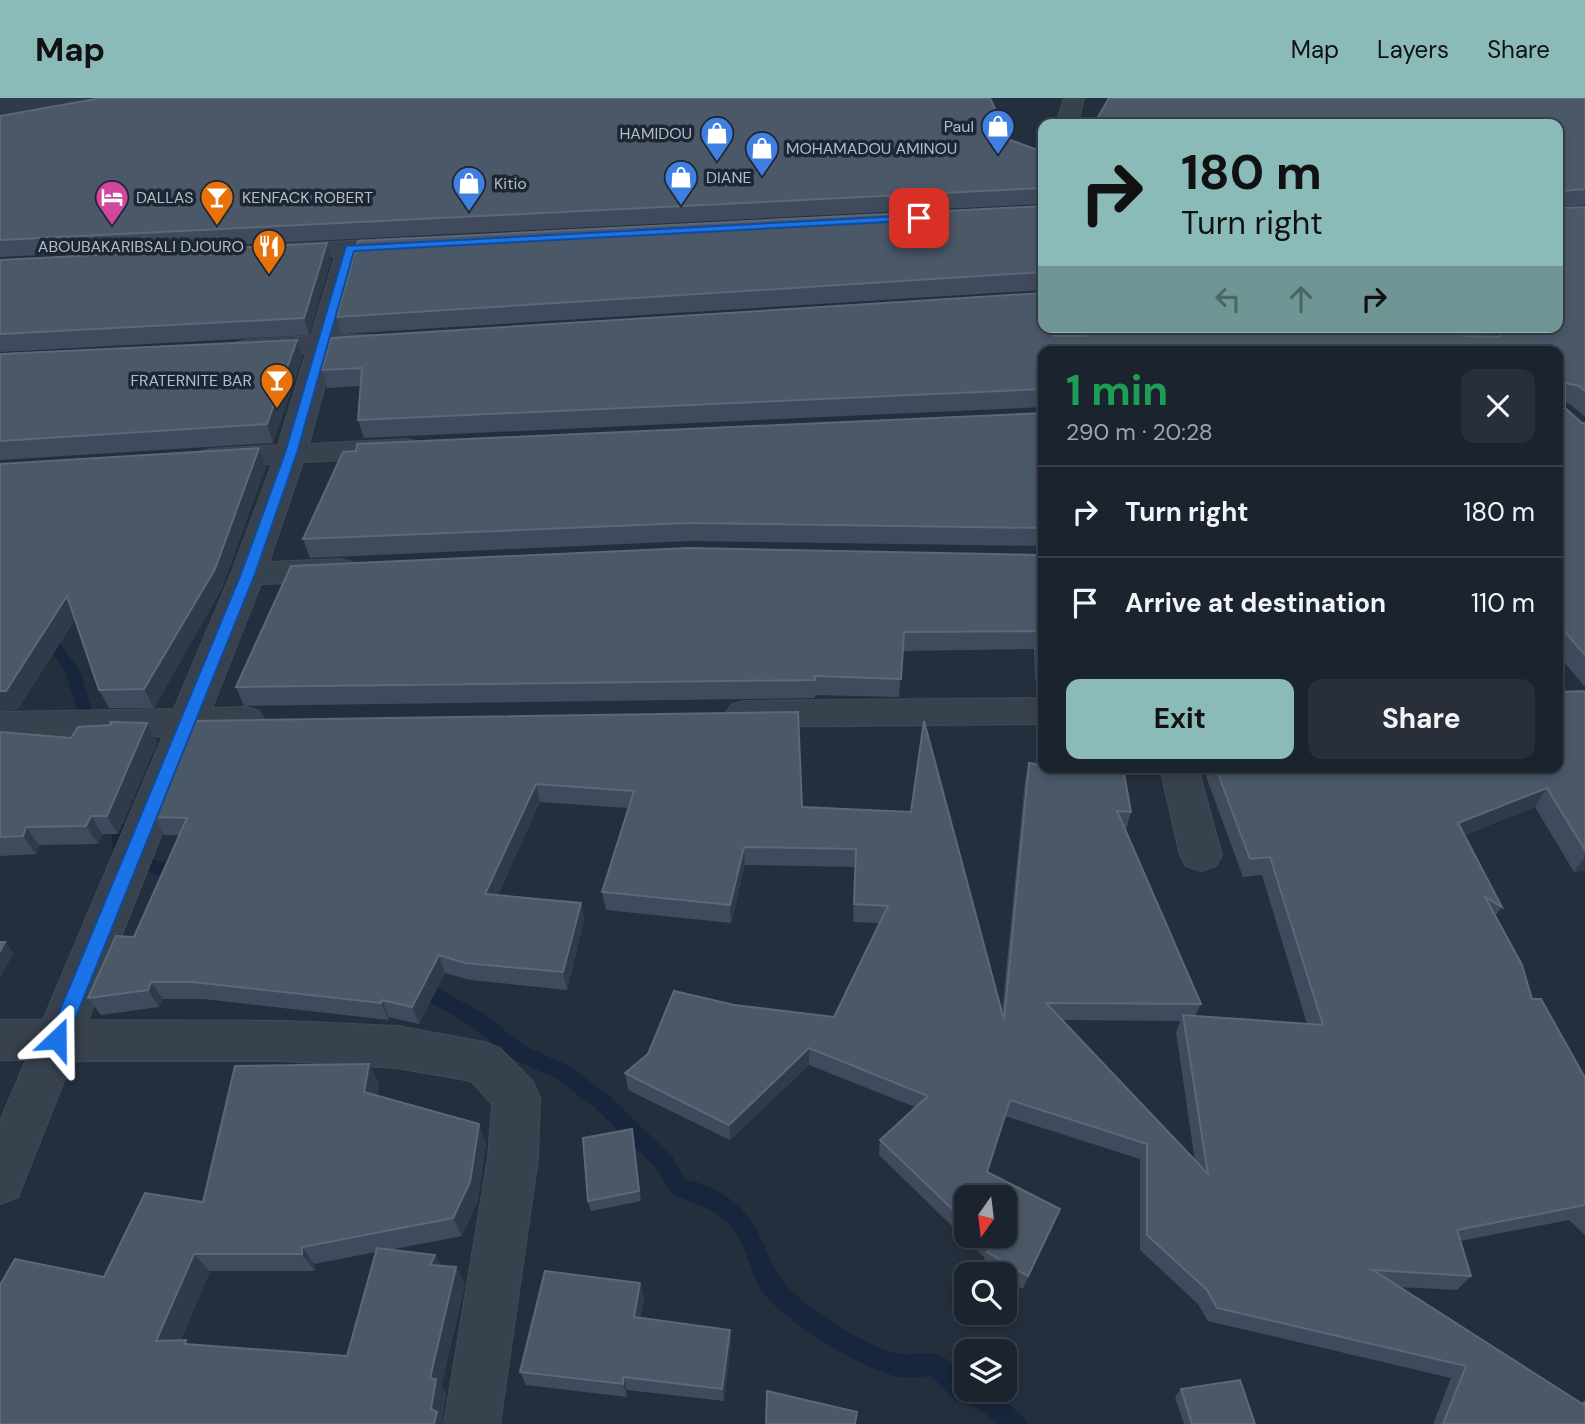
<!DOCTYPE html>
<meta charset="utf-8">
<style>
:root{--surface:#1b232e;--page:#282f3a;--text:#f1f3f6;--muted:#a0a4aa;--line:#39404a;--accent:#8bbbb9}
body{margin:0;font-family:"DM Sans",sans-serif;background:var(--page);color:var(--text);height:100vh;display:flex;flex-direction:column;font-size:26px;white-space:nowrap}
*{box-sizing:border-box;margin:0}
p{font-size:23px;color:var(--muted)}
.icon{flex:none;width:38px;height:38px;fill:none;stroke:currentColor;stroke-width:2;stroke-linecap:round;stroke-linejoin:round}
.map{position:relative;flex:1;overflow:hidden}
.side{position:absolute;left:1038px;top:248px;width:525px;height:427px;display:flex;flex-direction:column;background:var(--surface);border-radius:14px;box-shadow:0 4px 10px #0003,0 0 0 2px var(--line)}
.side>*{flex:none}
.banner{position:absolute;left:1038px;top:21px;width:525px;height:214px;border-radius:14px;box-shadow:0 4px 10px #0003,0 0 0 2px var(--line);background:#8bbbb9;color:#111;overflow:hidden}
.needle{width:46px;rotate:194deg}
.controls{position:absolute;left:954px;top:1087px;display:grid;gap:14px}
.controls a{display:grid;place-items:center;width:63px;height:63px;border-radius:14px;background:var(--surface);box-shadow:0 4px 10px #0003,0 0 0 2px var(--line);font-size:35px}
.pin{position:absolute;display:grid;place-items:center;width:60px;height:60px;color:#fff;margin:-30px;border-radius:14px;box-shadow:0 4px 10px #0006}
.me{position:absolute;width:77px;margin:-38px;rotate:23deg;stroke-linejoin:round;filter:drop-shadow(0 0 5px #0008)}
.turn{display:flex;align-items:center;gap:24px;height:147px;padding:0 28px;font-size:32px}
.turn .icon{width:91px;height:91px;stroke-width:2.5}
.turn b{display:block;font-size:49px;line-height:60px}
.lanes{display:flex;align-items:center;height:66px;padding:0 28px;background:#0003;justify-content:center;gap:35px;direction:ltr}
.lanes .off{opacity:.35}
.round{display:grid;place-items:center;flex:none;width:74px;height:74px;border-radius:14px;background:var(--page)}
.headline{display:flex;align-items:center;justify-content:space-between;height:119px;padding:0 28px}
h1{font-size:42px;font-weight:700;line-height:52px;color:#1e9e55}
.action{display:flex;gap:14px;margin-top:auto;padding:14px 28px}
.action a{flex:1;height:80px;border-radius:14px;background:var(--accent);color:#111;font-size:28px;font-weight:700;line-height:80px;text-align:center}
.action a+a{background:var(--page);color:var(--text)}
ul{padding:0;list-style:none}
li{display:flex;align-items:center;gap:21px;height:91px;padding:0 28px;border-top:2px solid var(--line)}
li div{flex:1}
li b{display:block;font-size:26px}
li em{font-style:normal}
header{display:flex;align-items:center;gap:42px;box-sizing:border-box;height:98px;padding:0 35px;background:var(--accent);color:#111}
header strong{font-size:33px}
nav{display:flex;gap:38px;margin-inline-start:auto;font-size:24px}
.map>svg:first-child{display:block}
</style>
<header>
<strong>Map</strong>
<nav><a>Map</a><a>Layers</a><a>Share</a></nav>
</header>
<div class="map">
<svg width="1585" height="1326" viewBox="0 0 1585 1326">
<rect width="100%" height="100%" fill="#242f3e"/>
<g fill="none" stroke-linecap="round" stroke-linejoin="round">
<g fill="#17263c" fill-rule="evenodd">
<polygon points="44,529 49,531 80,573 92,612 102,631 99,635 89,635 77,612 65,573 37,534"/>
<polygon points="110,710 116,712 129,737 130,755 162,764 172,762 189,766 191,771 189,776 162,778 115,764 113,759 112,737 102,716 104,712"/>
<path d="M415,878L485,916L523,947L569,968L608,997L672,1058L684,1081C720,1089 746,1107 761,1141C773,1166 776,1180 798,1199C823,1219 864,1247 895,1255C910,1259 930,1251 943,1259C951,1264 959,1274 966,1281V1292L992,1293L1023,1318L1027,1326H997L978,1310L956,1303L931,1278C920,1279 909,1280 899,1279C863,1272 780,1221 760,1191C753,1179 750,1164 744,1151C728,1112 705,1110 671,1096L658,1072L594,1009L555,980L509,959L471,928L409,892L406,886L409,880Z"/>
</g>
<defs>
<g id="minor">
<polygon points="1064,0 1084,0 1078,26 1056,26"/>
<polygon points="407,140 416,142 419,147 416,152 360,157 338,237 392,237 396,243 392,249 334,254 309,346 408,341 419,344 423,350 419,356 408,359 303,364 269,464 340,461 352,464 357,472 352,480 340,483 261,486 212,610 246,609 259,613 265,623 259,633 246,637 201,637 88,922 286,923 397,928 484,944 500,950 533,984 540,999 538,1060 500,1326 444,1326 488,1060 492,1006 471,983 397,970 286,963 72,963 18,1099 0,1106 0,1023 26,962 0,962 0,922 43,922 163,638 0,642 0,614 174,611 231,476 272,366 210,369 199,366 195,360 199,354 210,351 278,347 306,255 247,258 237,256 233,250 237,244 247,242 311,238 335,158 275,161 266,159 263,154 266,149 275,147"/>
<polygon points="1045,229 1072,229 1081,254 1053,254"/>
<polygon points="1043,600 1043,626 744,629 731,625 725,616 731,607 744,603"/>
<polygon points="1160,670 1198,670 1222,757 1216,768 1201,773 1186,768 1180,757"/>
</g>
</defs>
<use href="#minor" stroke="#414a57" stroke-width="2"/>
<use href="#minor" fill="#38414e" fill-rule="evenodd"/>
</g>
<g fill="#3f4b5c" fill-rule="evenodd">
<polygon points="1585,0 1585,107 1564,109 1564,110 1585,109 1585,319 1570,306 1565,305 1565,310 1582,325 1585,326 1585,589 1558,557 1558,254 1043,254 1043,310 1043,309 364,340 358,322 361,288 327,290 322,272 1043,229 1054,238 1077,238 1074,229 1454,229 1465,238 1475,238 1464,229 1558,229 1558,26"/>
<polygon points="0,18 1010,42 1043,54 1043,106 0,159"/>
<polygon points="1043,108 1043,192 341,236 337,219"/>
<polygon points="0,162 331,162 309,237 0,254"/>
<polygon points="297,242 302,260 273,345 0,362 0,256"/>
<polygon points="1043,315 1043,448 690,443 310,460 303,441"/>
<polygon points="0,366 266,368 222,490 154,610 109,610 99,592 75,521 18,611"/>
<polygon points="1043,457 1043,583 1035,582 1034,551 903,553 899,599 815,597 815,600 244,608 236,589"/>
<path d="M1585,593V772L1574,774L1535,709L1464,737L1502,809L1495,818L1532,901L1584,978H1585V1137L1569,1122L1460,1143L1471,1178L1457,1192L1399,1189L1581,1305L1584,1303L1585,1326H1433L1451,1280L1208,1223L1198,1206L1140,1152V1061L1005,1018L987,1074L1054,1126L1023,1191L1004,1181V1176H996L983,1168L985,1160L879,1057L880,1042L915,1009L809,967L730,1042L628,992L625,975L734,907L834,919L879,825L853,824L855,769L745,767L731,825L606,812L602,794L628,710L540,704L498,797L581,805L584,822L567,892L470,882L445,875L419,926L389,919V922L203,901H163L159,909L101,917L88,900L134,839L179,737H164L154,719L193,623L802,709L911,714L1002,915L1025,683L1029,665L1072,671V670H1123L1131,714L1126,732L1201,906L1195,918L1307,926L1262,777L1243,779L1203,670H1558ZM1062,922L1180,923L1176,934L1195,1063ZM966,1099L1004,1138H966Z"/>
<polygon points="0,634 71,640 157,644 118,736 102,736 98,746 39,747 36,756 0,758"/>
<path d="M379,986L377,998L486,1045L478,1102L462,1138L389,1152L435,1157L441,1168L456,1169L465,1186L441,1289L446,1296L442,1321L446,1326H0L104,1179L203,1104ZM376,1154L347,1258L190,1247L181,1242L210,1173H315L314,1166Z"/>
<polygon points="634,1041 641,1103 591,1113 588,1103"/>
<polygon points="644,1199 640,1220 730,1232 731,1246 724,1303 627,1292 627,1299 526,1287 520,1274"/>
<polygon points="1181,1291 1255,1326 1184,1326 1175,1299"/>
</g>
<g fill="#2f3b4b">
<polygon points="0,0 96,0 0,17"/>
<polygon points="327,145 331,162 309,237 304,220"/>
<polygon points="297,242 302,260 273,345 267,326"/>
<polygon points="259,350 266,368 222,490 154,610 144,591"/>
<polygon points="67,498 77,517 18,611 0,614 0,593"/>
<polygon points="147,625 157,644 118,736 107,718"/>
<polygon points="536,686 540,704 490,814 485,796"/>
<polygon points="1547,690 1535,709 1447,743 1458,725"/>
<polygon points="91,718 102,736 98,746 86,728"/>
<polygon points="26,729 39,747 36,756 23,738"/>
<polygon points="744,749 745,767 731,825 730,807"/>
<polygon points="1585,759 1585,772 1574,774"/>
<polygon points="581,805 584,822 567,892 563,874"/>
<polygon points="5,844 14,855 0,880 0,853"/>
<polygon points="439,857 445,875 419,926 412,909"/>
<polygon points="151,884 163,901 159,909 148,892"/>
<polygon points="382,902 389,919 389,922 381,905"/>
<polygon points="809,950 809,967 730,1042 729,1027"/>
<polygon points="369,966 379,986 375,1014 364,994"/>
<polygon points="479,1026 486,1045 478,1102 462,1138 453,1120"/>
<polygon points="632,1031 634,1041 641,1103 639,1093"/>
<polygon points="1060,1111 1054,1126 1023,1191 1028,1178"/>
<polygon points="302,1149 314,1166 315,1173 302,1156"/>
<polygon points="194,1156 210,1173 174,1259 156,1243"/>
<polygon points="435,1157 444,1175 430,1167"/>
<polygon points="456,1169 465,1186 441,1289 446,1296 442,1321 446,1326 434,1326 431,1311 430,1280"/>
<polygon points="640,1185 644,1199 637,1233 634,1219"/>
<polygon points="730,1232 731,1246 724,1303 722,1291"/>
<polygon points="623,1279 627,1292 627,1299 623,1286"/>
</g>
<g fill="#4b5868" stroke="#5c6777" stroke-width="2">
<polygon points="101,0 990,0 1010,42 1043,54 1043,90 0,142 0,18"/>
<polygon points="1109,0 1585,0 1585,91 1563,93 1564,110 1585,109 1585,293 1579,288 1565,285 1565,310 1582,325 1585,325 1585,557 1558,526 1558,254 1043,254 1043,291 358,322 362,270 322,272 331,240 1043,195 1043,229 1052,229 1054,238 1086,238 1083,229 1454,229 1465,238 1499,239 1502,236 1493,229 1558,229 1558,26 1094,26"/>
<polygon points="1043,108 1043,174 337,219 358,143"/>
<polygon points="327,145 304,220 0,236 0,162"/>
<polygon points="297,242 267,326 0,343 0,256"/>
<polygon points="1043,315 1043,430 689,425 303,441 343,354 356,353 357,346"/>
<polygon points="259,350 215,471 144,591 99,592 67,498 6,593 0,593 0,366"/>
<polygon points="689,450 1043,457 1043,564 1039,564 1038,533 904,534 901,581 815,578 815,582 236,589 291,468"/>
<polygon points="1585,593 1585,752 1547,690 1458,725 1502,809 1485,799 1522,867 1532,901 1541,901 1584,978 1585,978 1585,1107 1457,1132 1471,1178 1373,1172 1584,1307 1585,1303 1585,1326 1443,1326 1466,1268 1217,1210 1207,1192 1147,1137 1147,1046 1010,1002 987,1074 1060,1111 1028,1178 987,1154 991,1147 981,1138 1004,1138 1004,1099 966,1099 966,1124 880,1042 928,998 809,950 729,1027 625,975 648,956 674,893 734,907 834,919 888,808 854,806 856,751 744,749 730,807 602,794 634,693 536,686 485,796 581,805 563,874 465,865 439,857 412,909 382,902 381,905 193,884 151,884 148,892 88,900 116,838 134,839 187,720 154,719 193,623 798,614 802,709 911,714 924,623 1004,922 1029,665 1043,667 1043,670 1064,670 1079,672 1079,670 1123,670 1131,714 1117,713 1201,906 1046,905 1208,1076 1183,917 1323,927 1270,759 1250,761 1216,670 1558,670 1558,594"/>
<polygon points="110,624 147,625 107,718 91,718 86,728 26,729 23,738 0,739 0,634 71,640 78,629 111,627"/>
<polygon points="0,844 5,844 0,853"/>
<polygon points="369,966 364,994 479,1026 470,1084 453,1120 302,1149 302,1156 194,1156 156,1243 186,1242 185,1246 347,1258 377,1150 435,1157 430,1167 456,1169 430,1280 436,1281 431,1311 437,1314 434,1326 0,1326 0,1187 15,1161 104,1179 145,1095 203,1104 235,968"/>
<polygon points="632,1031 639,1093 588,1103 583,1040"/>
<polygon points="545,1173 640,1185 634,1219 730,1232 722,1291 623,1279 623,1286 520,1274"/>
<polygon points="1240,1282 1255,1326 1192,1326 1181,1291"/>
<polygon points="767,1293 857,1314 855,1326 766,1326"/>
</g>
<polygon fill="#1a73e8" stroke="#114b97" stroke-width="2" points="919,117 923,122 354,153 297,355 255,476 67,941 64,947 57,950 51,947 48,941 241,476 285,355 346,148"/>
<defs>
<symbol id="shop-pin" viewBox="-11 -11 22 30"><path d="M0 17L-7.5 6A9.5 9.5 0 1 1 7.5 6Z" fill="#3f7fe0" stroke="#1d2633"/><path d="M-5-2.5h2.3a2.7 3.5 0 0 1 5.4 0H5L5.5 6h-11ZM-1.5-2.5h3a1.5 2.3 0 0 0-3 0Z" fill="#fff"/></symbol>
<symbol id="hotel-pin" viewBox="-11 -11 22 30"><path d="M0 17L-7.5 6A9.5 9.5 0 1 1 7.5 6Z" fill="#d1479c" stroke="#1d2633"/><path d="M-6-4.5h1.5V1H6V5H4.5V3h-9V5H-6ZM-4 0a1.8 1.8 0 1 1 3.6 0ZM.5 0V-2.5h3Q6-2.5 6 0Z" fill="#fff"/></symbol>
<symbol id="bar-pin" viewBox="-11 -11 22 30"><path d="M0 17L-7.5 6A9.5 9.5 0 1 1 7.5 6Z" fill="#e8710a" stroke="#1d2633"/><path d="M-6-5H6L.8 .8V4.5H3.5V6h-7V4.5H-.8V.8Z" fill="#fff"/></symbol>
<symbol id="restaurant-pin" viewBox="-11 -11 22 30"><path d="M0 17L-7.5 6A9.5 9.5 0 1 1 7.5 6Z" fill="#e8710a" stroke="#1d2633"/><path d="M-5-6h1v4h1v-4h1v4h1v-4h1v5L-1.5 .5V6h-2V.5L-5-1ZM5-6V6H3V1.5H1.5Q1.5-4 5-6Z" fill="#fff"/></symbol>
</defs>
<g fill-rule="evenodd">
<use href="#shop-pin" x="979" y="9" width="38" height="52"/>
<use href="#shop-pin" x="698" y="16" width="38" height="52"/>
<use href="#shop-pin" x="743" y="31" width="38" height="52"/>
<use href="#shop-pin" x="662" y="60" width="38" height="52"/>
<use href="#shop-pin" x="450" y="66" width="38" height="52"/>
<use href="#hotel-pin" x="93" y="80" width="38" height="52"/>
<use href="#bar-pin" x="198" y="80" width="38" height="52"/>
<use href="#restaurant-pin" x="250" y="129" width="38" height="52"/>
<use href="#bar-pin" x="258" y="263" width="38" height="52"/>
</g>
<g text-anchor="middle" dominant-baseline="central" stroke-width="7" stroke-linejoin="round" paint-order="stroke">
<g font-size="16" fill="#b4bcc9" stroke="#1d2633" text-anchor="start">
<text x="974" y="28" text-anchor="end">Paul</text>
<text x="692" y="35" text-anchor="end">HAMIDOU</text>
<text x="786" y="50">MOHAMADOU AMINOU</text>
<text x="706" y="79">DIANE</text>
<text x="494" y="85">Kitio</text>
<text x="136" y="99">DALLAS</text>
<text x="242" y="99">KENFACK ROBERT</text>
<text x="244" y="148" text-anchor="end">ABOUBAKARIBSALI DJOURO</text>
<text x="252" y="282" text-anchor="end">FRATERNITE BAR</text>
</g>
</g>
</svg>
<div class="controls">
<a><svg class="needle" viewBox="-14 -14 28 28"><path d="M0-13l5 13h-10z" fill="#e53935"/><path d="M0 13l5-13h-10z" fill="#a0a4aa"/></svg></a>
<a><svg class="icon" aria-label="search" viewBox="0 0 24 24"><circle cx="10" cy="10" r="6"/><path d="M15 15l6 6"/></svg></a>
<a><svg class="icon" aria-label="layers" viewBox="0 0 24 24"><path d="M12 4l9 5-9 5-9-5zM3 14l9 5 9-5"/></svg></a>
</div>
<div class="pin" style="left:919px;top:120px;background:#d93025"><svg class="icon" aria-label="arrive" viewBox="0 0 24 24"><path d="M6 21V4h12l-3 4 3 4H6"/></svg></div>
<svg class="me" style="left:57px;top:941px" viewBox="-20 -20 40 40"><path d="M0-17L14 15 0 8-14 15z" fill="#1a73e8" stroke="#fff" stroke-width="4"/></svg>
<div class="banner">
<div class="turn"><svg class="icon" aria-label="right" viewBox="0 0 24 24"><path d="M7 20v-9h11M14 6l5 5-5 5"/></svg><div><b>180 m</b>Turn right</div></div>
<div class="lanes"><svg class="icon off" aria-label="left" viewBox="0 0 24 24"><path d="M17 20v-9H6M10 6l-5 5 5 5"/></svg><svg class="icon off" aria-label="ahead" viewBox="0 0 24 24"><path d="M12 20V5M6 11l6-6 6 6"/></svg><svg class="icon" aria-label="right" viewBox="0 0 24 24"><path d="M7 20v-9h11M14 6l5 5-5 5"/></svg></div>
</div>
<section class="side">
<div class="headline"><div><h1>1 min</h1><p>290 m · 20:28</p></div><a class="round"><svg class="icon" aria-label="close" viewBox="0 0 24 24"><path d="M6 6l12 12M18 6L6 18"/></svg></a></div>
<ul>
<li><svg class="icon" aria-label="right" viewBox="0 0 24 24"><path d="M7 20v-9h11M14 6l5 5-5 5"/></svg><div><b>Turn right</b></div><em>180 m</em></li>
<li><svg class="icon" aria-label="arrive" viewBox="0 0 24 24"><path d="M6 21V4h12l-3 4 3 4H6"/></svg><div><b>Arrive at destination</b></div><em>110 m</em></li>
</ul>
<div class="action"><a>Exit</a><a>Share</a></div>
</section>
</div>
